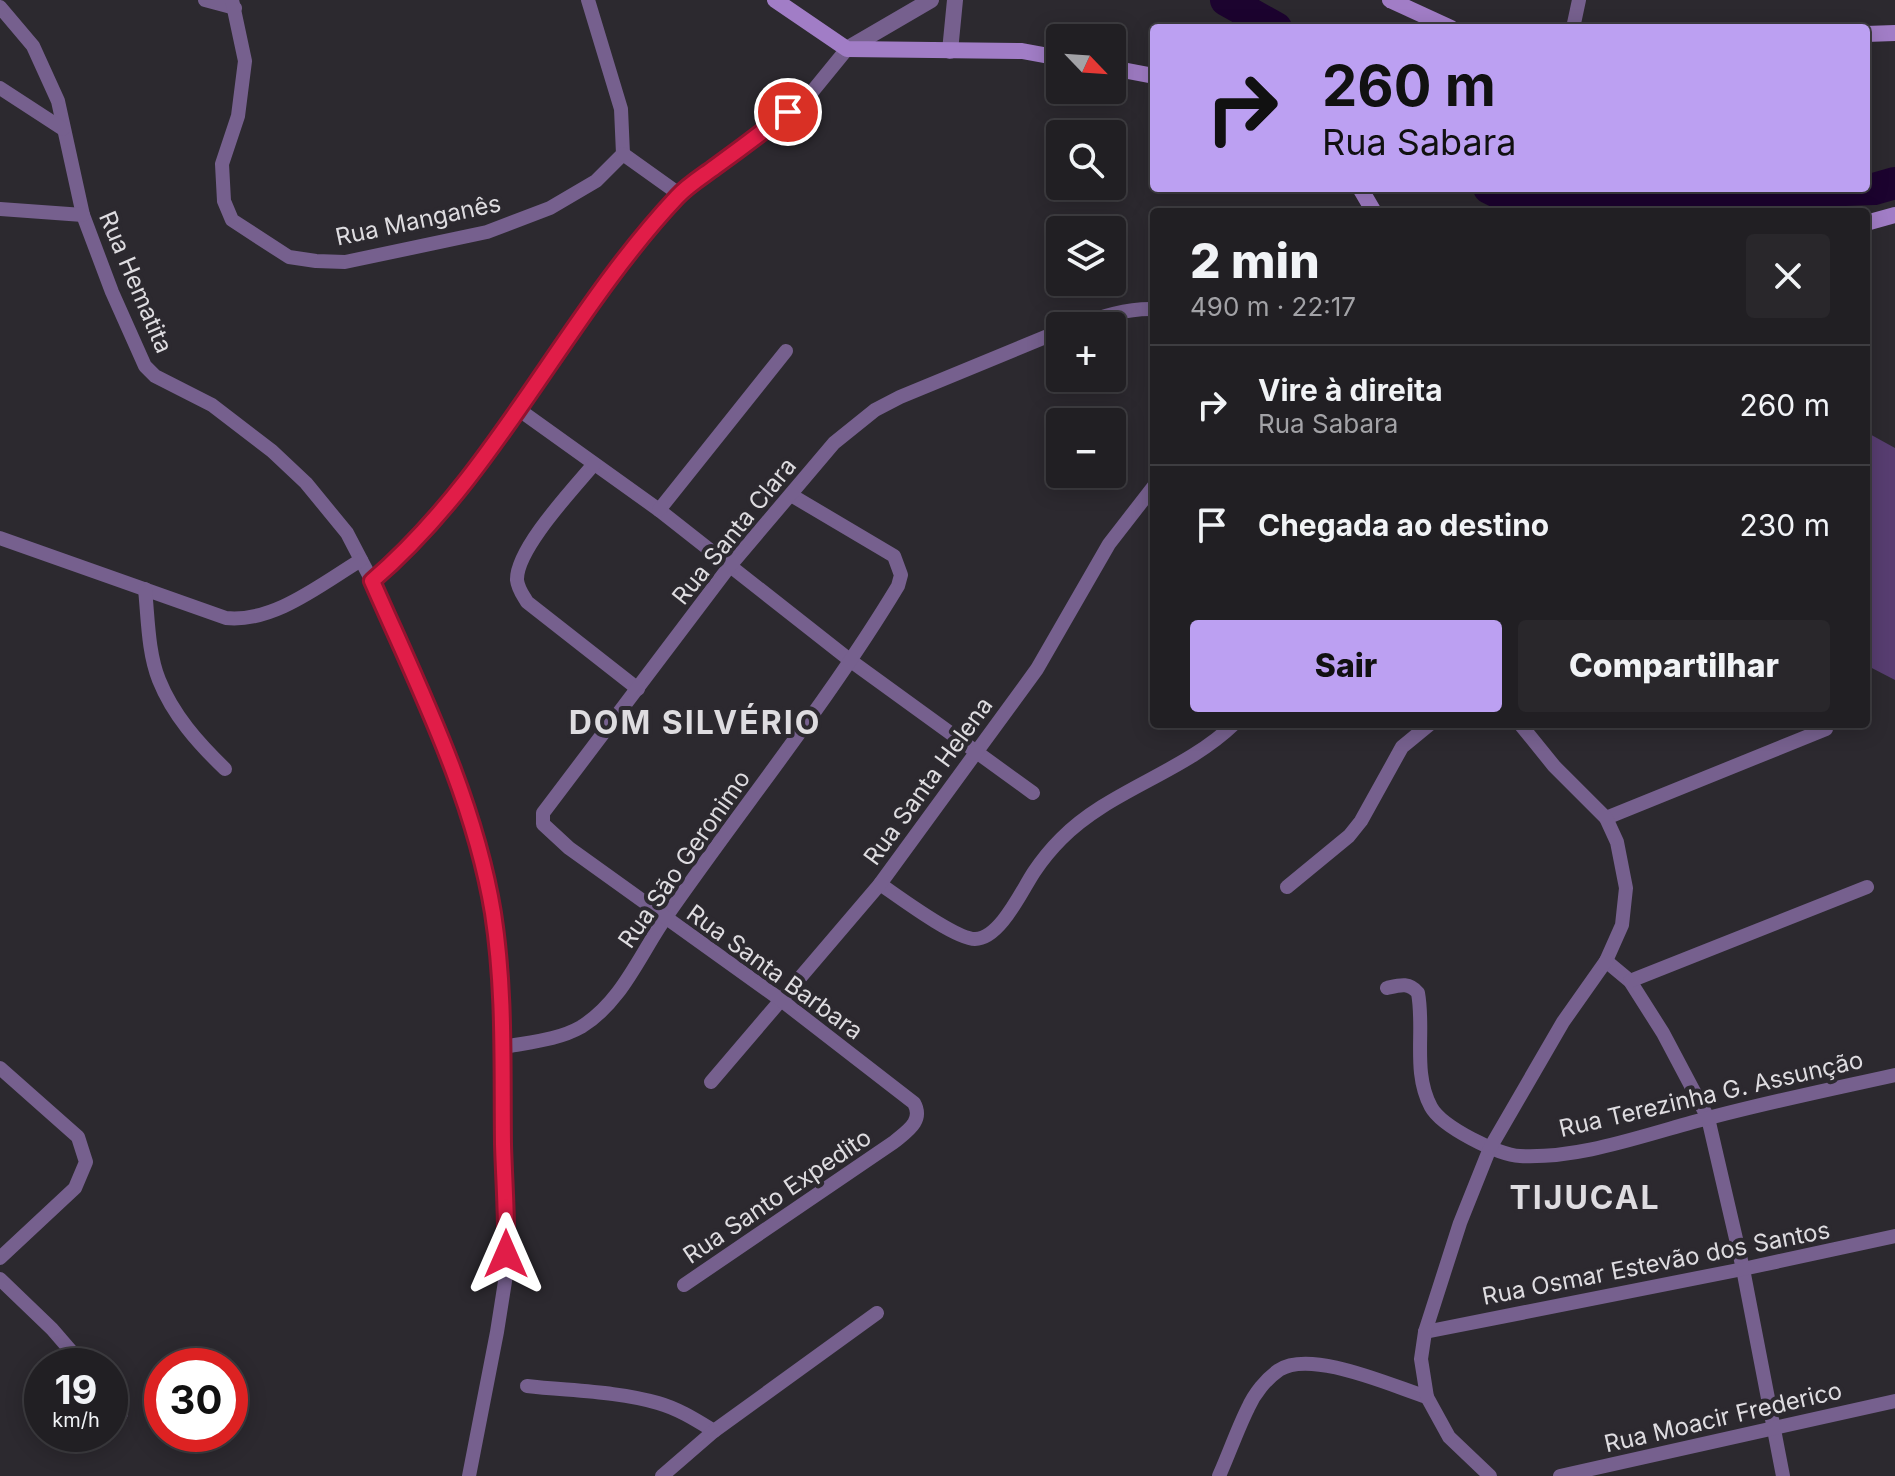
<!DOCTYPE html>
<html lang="pt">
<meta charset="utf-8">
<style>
:root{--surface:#211f23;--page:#29272b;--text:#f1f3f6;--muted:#a2a2a6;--line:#3e3d41;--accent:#bca0f2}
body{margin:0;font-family:Inter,sans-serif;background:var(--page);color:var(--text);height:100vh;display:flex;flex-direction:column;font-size:30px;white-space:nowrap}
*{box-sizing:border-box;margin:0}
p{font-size:26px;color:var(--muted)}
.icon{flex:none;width:44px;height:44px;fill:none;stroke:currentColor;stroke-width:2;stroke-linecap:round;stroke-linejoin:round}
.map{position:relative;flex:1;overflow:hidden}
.sheet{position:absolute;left:1150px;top:208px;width:720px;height:520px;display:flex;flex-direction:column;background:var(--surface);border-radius:8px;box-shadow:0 4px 20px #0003,0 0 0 2px var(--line)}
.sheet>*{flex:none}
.banner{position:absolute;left:1150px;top:24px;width:720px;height:168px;border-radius:8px;box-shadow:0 4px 20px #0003,0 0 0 2px var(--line);background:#bca0f2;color:#111;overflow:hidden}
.needle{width:52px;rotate:115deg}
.tools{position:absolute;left:1046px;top:24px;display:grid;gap:16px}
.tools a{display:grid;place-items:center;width:80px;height:80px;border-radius:8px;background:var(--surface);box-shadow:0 4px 20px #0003,0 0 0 2px var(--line);font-size:40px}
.speed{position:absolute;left:24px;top:1348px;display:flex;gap:16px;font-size:40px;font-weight:700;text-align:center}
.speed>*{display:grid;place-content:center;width:104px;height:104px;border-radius:50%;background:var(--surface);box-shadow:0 4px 20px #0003,0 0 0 2px var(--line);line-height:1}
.speed small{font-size:20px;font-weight:400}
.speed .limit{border:12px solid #d22;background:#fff;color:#111}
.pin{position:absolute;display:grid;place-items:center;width:68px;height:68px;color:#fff;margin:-34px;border:4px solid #fff;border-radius:50%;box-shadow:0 2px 8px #0007}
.me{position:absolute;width:88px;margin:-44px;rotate:0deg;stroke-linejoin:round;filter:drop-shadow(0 0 6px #0008)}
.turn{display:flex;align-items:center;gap:28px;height:168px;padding:0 40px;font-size:36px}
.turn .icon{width:104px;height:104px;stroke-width:2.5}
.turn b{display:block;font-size:56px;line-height:68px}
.round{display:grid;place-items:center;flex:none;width:84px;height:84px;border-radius:8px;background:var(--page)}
.summary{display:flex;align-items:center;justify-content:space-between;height:136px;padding:0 40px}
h1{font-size:48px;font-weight:800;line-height:60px}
.action{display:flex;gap:16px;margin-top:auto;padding:16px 40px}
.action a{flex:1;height:92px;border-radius:8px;background:var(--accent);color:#111;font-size:32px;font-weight:800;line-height:92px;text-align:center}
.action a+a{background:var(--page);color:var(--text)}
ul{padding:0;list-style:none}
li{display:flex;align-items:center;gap:24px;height:120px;padding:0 40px;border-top:2px solid var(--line)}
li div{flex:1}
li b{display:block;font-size:30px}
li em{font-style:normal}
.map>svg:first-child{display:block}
</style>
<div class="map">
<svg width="1895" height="1476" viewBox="0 0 1895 1476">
<rect width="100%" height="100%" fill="#2c292f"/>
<polygon fill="#573d70" points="1866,432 1895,448 1895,680 1866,665"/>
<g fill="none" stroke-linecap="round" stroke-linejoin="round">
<g stroke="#1c032f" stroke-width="32">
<polyline points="1226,0 1276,28"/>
<polyline points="1489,188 1499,193 1633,197 1874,189 1895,183"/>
</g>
<g stroke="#76608e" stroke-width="14">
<polyline points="205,0 235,8"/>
<polyline points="232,0 245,61 238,116 222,164 224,201 232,220 289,257 316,261 345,262 487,232 550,208 596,181 623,154 621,109 588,0"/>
<polyline points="0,7 33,46 58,101 83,215 112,292 145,366 155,376 212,405 272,451 306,483 347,533 372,581 427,707 467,809 493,913 504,1047 503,1145 507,1233 506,1275 497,1332 469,1476"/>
<polyline points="1573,28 1579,0"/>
<polyline points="0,88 63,129"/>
<polyline points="623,154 679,194"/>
<polyline points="0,209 83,215"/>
<path d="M1075,326C1100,317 1127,308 1154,309"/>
<polyline points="518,409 659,510 851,661 1033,793"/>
<path d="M594,464C574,488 516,549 517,580C518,589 523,595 527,602L638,689"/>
<polyline points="659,510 786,351"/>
<path d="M0,538L226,618C274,623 321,584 361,560"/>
<polyline points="372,581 405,552 429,526 518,409 579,320 679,194 807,98 847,49"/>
<path d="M145,589C148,618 148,653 159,680C173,715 198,743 225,769"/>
<polyline points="1606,818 1826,729"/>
<path d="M880,884C899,897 955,939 975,939C1000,939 1022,890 1034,872C1042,860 1051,849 1061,839C1109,790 1183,773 1234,724"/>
<polyline points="1287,887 1349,836 1361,821 1402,747 1430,724"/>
<polyline points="1606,961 1630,981 1663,1033 1708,1118 1743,1269 1783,1476"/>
<polyline points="1630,981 1867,887"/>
<path d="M1387,988C1400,985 1409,982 1418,993C1425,1031 1412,1072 1431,1107C1442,1127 1498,1155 1520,1156C1582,1159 1646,1134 1705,1119C1768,1102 1832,1089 1895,1075"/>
<path d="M504,1047C530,1042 558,1040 581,1027C622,1002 640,954 666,917C743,806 828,702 898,586L901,575L894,556L791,495"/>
<polyline points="0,1068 78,1137 86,1162 75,1188 0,1258"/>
<polyline points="711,1082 880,884 1037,669 1109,544 1154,486"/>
<polyline points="0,1279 52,1329 84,1366"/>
<path d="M684,1285L894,1142C907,1131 924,1121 914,1103L781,1000L569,848L543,824V813L729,567L834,443L875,410L900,397L1060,331"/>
<polyline points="1425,1332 1743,1269 1895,1236"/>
<path d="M527,1386C570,1391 617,1391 658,1403C679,1409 696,1420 714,1431"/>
<polyline points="110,1399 121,1414"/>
<polyline points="662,1476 714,1431 877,1313"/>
<path d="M1219,1476C1229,1454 1237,1430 1248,1408C1254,1394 1266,1379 1279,1370C1311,1349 1392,1386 1427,1397"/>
<polyline points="1490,1476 1449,1437 1427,1397 1421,1359 1425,1332 1460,1223 1490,1148 1563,1022 1606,961 1622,925 1626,888 1617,842 1606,818 1554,766 1520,724"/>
<polyline points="1560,1476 1895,1401"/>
</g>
<g stroke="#76608e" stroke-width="16">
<polyline points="847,49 931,0"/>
<polyline points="950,51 955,0"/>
</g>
<g stroke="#a17dc6" stroke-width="16">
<polyline points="775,0 847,49 1022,51 1060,58"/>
<polyline points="1390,0 1451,28"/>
<polyline points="1866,34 1895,33"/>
<polyline points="1112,68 1154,76"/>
<polyline points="1360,188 1374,212"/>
<polyline points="1866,223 1895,215"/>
</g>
</g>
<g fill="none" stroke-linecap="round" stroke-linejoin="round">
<defs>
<path id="route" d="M506,1254C507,1217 504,1181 503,1144C502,1067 505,990 493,913C474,797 419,688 372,581C497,474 565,316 677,197C688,185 703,176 715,167C740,149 764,131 788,112"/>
</defs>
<use href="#route" stroke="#92132f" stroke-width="20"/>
<use href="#route" stroke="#e11d48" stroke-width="14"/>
</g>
<g text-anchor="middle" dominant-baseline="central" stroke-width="8" stroke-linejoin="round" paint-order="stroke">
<g font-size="24" fill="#dedce0" stroke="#2c292f">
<text transform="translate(418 220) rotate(-12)">Rua Manganês</text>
<text transform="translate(136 282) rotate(67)">Rua Hematita</text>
<text transform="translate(734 531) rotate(-51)">Rua Santa Clara</text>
<text transform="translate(928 781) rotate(-54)">Rua Santa Helena</text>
<text transform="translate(684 859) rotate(-55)">Rua São Geronimo</text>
<text transform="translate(775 972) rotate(36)">Rua Santa Barbara</text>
<text transform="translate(1711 1094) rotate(-13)">Rua Terezinha G. Assunção</text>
<text transform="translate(777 1196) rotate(-34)">Rua Santo Expedito</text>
<text transform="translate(1656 1263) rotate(-11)">Rua Osmar Estevão dos Santos</text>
<text transform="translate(1723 1417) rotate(-13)">Rua Moacir Frederico</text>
</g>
<g font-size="32" font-weight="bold" letter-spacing="2" fill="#dedce0" stroke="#2c292f">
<text x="695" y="722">DOM SILVÉRIO</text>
<text x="1585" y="1197">TIJUCAL</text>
</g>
</g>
</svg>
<div class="tools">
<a><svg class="needle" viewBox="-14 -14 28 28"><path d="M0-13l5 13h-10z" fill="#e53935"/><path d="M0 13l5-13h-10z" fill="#a2a2a6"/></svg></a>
<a><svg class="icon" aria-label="search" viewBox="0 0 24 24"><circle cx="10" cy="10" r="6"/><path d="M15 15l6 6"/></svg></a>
<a><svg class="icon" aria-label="layers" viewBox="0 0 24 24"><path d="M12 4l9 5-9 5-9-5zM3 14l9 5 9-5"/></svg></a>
<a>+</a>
<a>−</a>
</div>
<div class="speed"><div>19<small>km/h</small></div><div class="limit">30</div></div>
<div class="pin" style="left:788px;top:112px;background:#d93025"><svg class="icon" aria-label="arrive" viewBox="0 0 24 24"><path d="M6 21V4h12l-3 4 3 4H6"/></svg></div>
<svg class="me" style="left:506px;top:1254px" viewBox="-20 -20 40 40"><path d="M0-17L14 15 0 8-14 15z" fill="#e11d48" stroke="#fff" stroke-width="4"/></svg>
<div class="banner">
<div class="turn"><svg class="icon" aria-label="right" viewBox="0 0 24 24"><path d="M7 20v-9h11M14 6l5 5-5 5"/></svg><div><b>260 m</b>Rua Sabara</div></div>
</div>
<section class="sheet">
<div class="summary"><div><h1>2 min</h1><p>490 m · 22:17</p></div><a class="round"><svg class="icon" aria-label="close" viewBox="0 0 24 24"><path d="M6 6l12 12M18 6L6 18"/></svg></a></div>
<ul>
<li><svg class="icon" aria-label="right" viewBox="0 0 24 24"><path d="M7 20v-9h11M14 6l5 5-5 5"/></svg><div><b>Vire à direita</b><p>Rua Sabara</p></div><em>260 m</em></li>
<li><svg class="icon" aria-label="arrive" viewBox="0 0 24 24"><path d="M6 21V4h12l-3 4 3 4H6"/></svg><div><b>Chegada ao destino</b></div><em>230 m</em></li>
</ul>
<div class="action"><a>Sair</a><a>Compartilhar</a></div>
</section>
</div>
